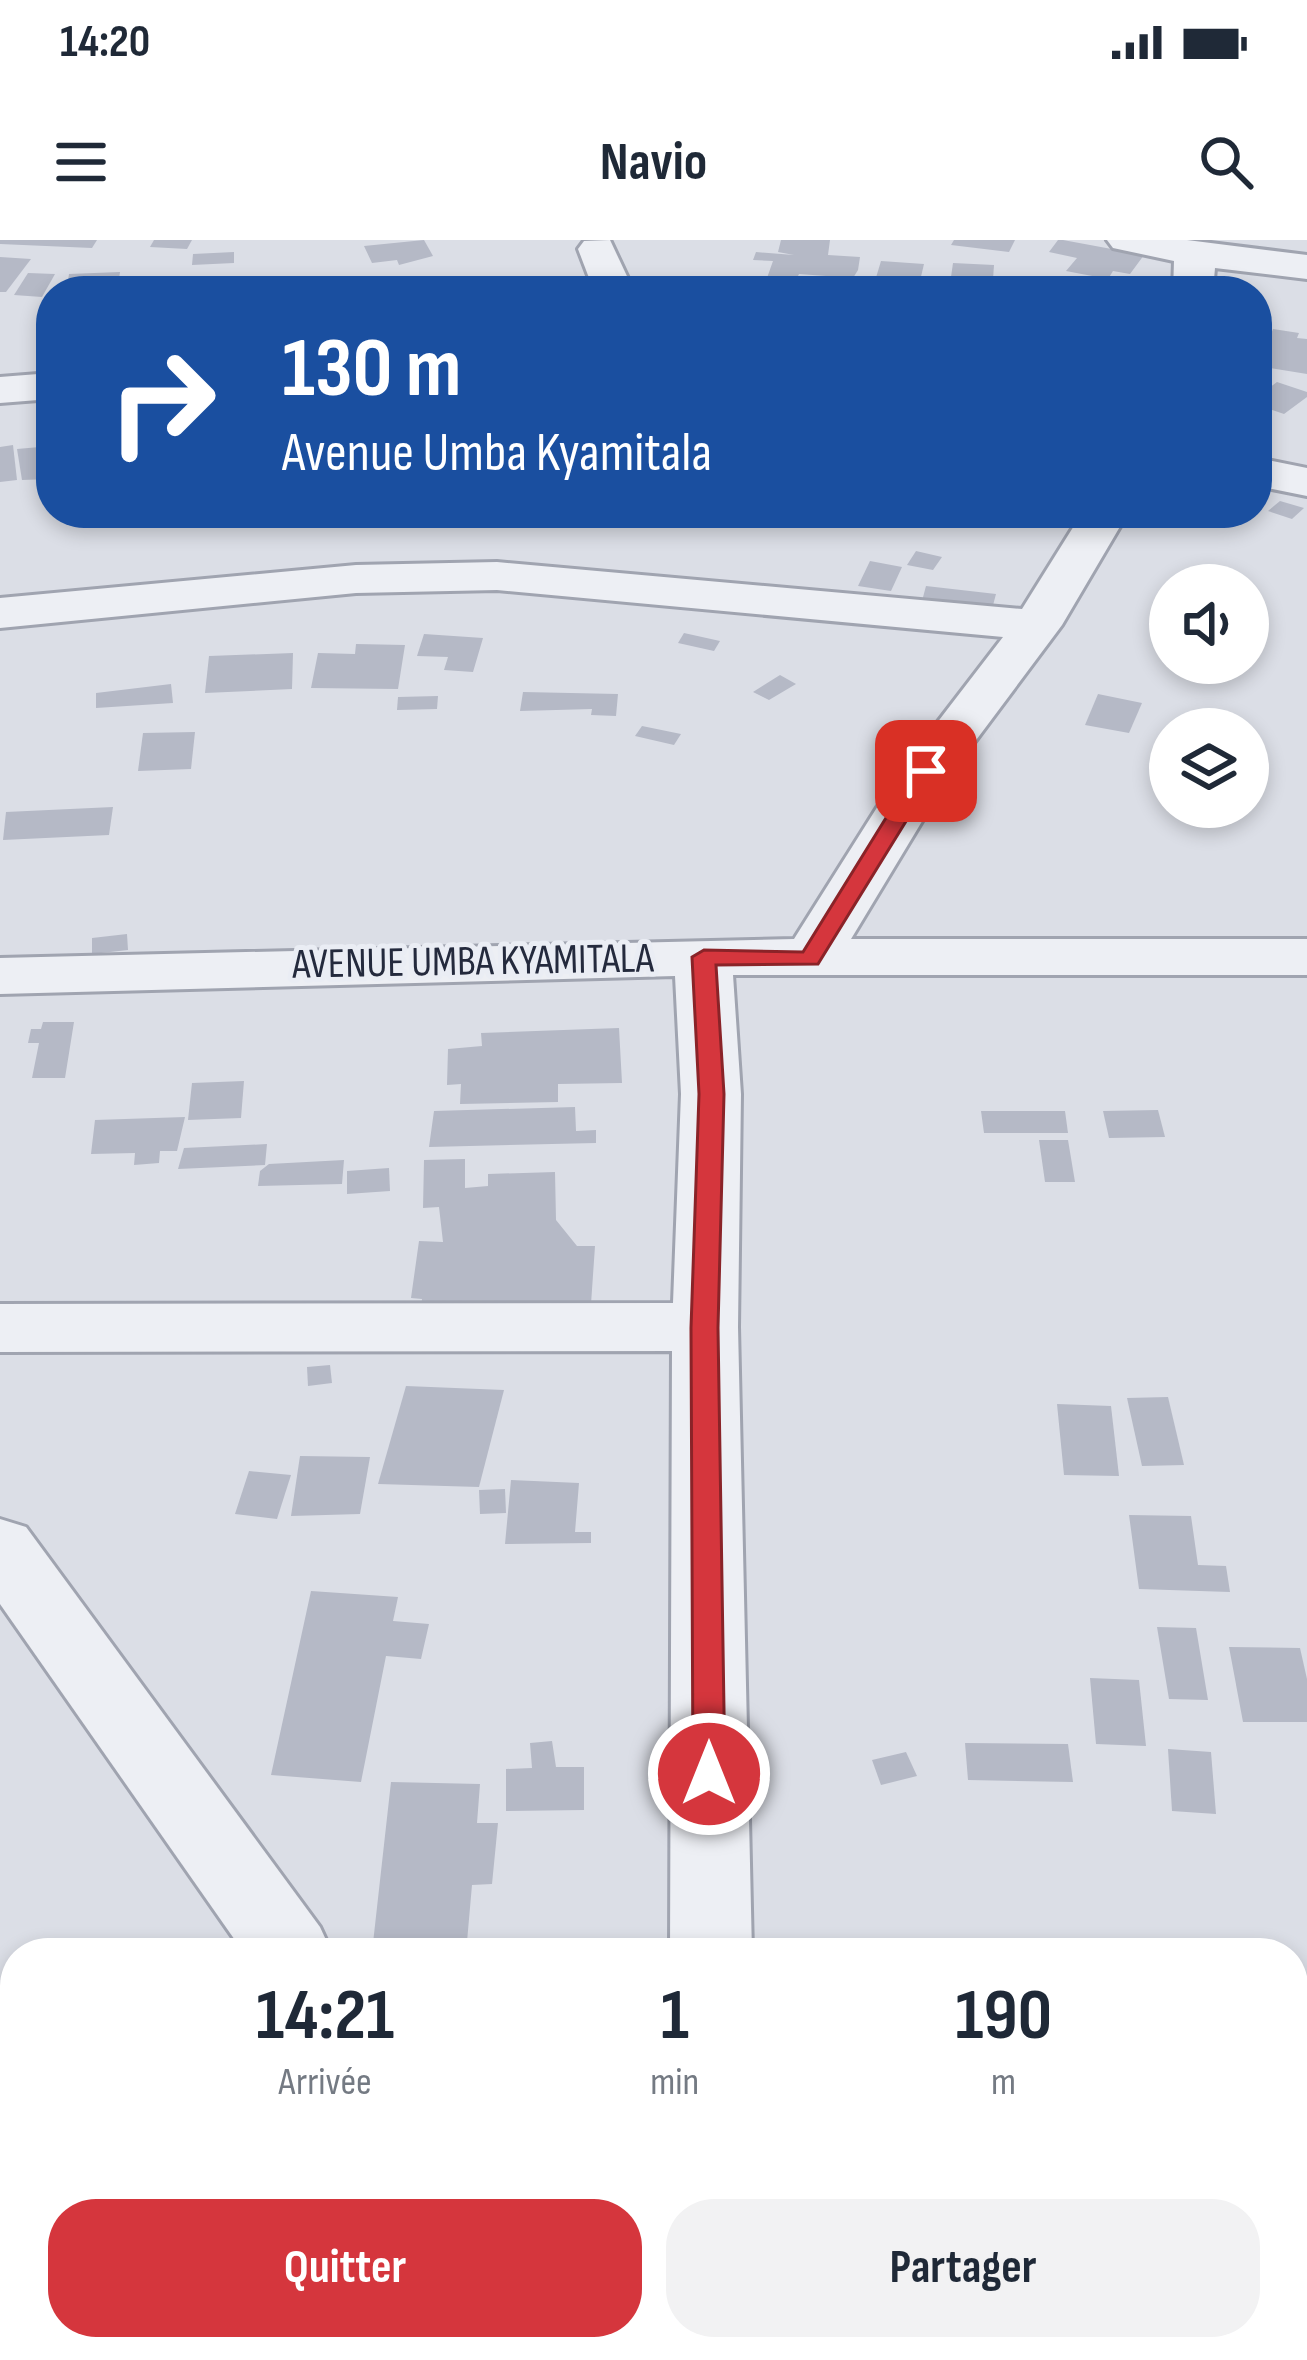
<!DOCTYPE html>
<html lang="fr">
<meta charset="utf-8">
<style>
:root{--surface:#fff;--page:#f2f2f3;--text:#1f2937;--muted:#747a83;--accent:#d5363d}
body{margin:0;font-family:"Sofia Sans Condensed",sans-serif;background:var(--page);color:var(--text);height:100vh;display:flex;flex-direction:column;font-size:45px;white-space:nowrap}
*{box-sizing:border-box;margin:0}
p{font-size:39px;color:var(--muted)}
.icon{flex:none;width:66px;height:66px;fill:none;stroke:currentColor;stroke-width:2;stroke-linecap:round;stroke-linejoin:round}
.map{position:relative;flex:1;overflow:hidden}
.sheet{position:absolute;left:0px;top:1698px;width:1308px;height:423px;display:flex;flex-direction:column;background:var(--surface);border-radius:48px 48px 0 0;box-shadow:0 6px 18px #0003}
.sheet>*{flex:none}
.top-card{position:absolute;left:36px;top:36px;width:1236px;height:252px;border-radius:48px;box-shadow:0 6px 18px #0003;background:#1a4fa0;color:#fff;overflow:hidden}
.buttons{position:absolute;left:1149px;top:324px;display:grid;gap:24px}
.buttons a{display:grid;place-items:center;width:120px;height:120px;border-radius:50%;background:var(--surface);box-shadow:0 6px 18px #0003;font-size:60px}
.pin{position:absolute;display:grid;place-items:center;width:102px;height:102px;color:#fff;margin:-51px;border-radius:24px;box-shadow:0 6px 18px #0006}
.me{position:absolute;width:132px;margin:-66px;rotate:0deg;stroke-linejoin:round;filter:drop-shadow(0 0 9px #0008)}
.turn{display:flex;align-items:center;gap:42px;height:252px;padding:0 48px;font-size:54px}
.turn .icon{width:156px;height:156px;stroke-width:2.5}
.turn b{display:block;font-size:84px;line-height:102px}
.eta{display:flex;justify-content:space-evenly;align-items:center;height:204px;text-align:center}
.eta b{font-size:72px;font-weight:700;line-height:84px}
.primary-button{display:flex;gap:24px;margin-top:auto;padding:24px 48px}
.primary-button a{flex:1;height:138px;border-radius:48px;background:var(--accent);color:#fff;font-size:48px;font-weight:700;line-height:138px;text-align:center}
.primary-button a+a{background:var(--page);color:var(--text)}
.status{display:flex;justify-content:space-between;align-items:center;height:84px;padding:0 60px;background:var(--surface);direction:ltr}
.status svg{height:33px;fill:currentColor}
header{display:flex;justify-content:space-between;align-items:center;height:156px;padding:0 48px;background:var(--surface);font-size:54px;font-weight:700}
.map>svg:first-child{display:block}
</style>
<div class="status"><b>14:20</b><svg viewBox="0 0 49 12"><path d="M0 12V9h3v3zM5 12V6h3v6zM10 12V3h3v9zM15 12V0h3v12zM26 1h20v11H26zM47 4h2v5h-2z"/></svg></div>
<header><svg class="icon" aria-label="menu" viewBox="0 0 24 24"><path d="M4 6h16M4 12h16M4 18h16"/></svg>Navio<svg class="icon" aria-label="search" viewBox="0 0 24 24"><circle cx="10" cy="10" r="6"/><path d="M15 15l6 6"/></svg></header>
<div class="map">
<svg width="1307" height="2120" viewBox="0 0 1307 2120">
<rect width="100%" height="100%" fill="#dbdee6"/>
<g fill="#b5b9c6">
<polygon points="0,0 97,0 92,8 0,4"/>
<polygon points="154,0 192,0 187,9 150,7"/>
<polygon points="424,0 433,16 399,25 397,20 372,23 364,6"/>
<polygon points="781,0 830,0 828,15 860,17 858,30 853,38 799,34 796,40 767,38 773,21 753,20 756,12 794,15 778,12"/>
<polygon points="954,0 1015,0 1009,12 951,5"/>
<polygon points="1058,0 1063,0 1144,15 1130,34 1113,31 1108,39 1066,31 1077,18 1049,12"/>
<polygon points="234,12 234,23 192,25 193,14"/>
<polygon points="0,17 31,19 6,52 0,52"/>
<polygon points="881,21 924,24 919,45 875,41"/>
<polygon points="953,23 994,25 993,39 951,37"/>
<polygon points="120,32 118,45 67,47 69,34"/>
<polygon points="28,33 55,34 42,57 14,55"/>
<polygon points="711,38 710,51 657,51 658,40"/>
<polygon points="1273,89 1299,93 1297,98 1307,99 1307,134 1257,126 1257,92 1271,94"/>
<polygon points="1277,142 1307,152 1307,157 1284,174 1257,165 1257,157"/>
<polygon points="13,205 17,240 0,242 0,207"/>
<polygon points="51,206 51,239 22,240 17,209"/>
<polygon points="1280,261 1304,268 1292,279 1268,271"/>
<polygon points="916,311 942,317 933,330 907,325"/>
<polygon points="870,321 902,327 891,351 858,346"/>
<polygon points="926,346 996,354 992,369 922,361"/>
<polygon points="684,393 720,401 714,411 678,403"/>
<polygon points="424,394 483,398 473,432 444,430 448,417 417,416"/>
<polygon points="356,404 405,405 398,449 311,448 318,413 355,414"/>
<polygon points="293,413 292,449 205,453 209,416"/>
<polygon points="780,435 796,444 769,460 753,452"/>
<polygon points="171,444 173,463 96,468 96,453"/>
<polygon points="523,452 618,454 616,476 591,475 592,469 520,471"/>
<polygon points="1098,454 1142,463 1129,493 1085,485"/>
<polygon points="438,456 437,469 397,470 398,457"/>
<polygon points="642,486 681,494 674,505 635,496"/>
<polygon points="195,492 191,529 138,531 143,493"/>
<polygon points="113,567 109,595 3,600 6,572"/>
<polygon points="127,694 128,710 92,714 92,698"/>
<polygon points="43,782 74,782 65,838 32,838 39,803 28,803 31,789 41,789"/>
<polygon points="619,788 622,843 558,844 558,862 460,864 461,844 447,845 448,809 482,806 481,793"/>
<polygon points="244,841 241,878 188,880 192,843"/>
<polygon points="575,867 576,891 596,890 596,903 429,907 434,871"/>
<polygon points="1158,870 1165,897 1109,898 1103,871"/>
<polygon points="981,871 1065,871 1068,893 984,893"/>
<polygon points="185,877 177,911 160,911 159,923 134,925 135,913 91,914 95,880"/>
<polygon points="1039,900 1068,900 1075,942 1045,942"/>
<polygon points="267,904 265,925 178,929 184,908"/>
<polygon points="465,919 465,948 488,946 488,934 555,932 556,980 577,1006 595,1006 591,1064 496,1061 495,1067 421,1068 422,1059 411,1058 419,1001 443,1002 439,967 423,968 424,920"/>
<polygon points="344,920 342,944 258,946 260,931 269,924"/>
<polygon points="389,928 390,951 347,954 347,931"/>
<polygon points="330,1125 332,1143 308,1146 307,1127"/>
<polygon points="406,1146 504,1150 479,1247 378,1244"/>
<polygon points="1168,1157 1184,1225 1142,1226 1127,1158"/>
<polygon points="1057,1164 1111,1166 1119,1236 1064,1235"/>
<polygon points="300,1216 370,1217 360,1274 291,1276"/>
<polygon points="249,1231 291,1235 277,1279 235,1274"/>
<polygon points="511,1240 579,1243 575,1292 591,1292 591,1303 505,1304"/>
<polygon points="505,1249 506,1273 480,1274 479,1250"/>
<polygon points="1129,1275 1191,1276 1198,1325 1226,1326 1230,1352 1139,1349"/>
<polygon points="311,1351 398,1357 393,1381 429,1384 421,1419 386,1416 361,1542 271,1535"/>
<polygon points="1157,1387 1196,1388 1208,1460 1169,1459"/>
<polygon points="1229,1407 1300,1408 1307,1439 1307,1482 1243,1482"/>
<polygon points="1090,1438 1139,1440 1146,1506 1096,1504"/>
<polygon points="552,1501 556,1527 584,1527 584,1570 506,1571 506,1529 532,1528 530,1503"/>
<polygon points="965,1503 1068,1504 1073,1542 968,1540"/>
<polygon points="1168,1509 1211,1512 1216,1574 1172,1571"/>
<polygon points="906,1512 917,1536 881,1545 872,1520"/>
<polygon points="391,1542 480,1544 477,1583 498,1583 492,1644 472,1645 466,1713 372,1712"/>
<polygon points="264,2106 304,2106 280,2120 271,2120"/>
</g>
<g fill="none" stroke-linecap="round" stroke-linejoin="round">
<defs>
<g id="minor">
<polygon points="610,0 634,51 594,51 578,9 584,1"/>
<polygon points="1107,0 1187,0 1307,15 1307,39 1215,28 1213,51 1173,51 1174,21 1113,8"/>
<polygon points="51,133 51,159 0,163 0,137"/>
<polygon points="1257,218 1307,228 1307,256 1257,246"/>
<polygon points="1082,273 1128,273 1062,385 950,535 851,699 1307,699 1307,735 733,735 741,854 738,1087 752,1713 670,1713 672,1111 0,1112 0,1064 673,1063 681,854 675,736 0,754 0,718 794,699 900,531 1003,397 497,350 356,353 0,388 0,358 356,325 497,322 1022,369"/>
<polygon points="0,1279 26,1287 320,1687 332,1713 244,1713 0,1364"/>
<polygon points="532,2106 629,2106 635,2120 538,2120"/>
<polygon points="668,2106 760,2106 761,2120 669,2120"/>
</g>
</defs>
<use href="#minor" stroke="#a0a4b0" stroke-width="6"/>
<use href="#minor" fill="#edeff4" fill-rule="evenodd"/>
</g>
<polygon fill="#d5363d" stroke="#8a2328" stroke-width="3" points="926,524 937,531 818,724 716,725 724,854 718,1088 725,1534 720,1544 709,1548 698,1544 693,1534 691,1088 699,854 692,717 704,710 803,712 915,531"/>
<g text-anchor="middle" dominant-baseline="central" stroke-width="10" stroke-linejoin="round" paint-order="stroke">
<g font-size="42" fill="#242a3d" stroke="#eaedf4">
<text transform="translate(473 722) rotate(-1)">AVENUE UMBA KYAMITALA</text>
</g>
</g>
</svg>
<div class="buttons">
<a><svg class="icon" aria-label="sound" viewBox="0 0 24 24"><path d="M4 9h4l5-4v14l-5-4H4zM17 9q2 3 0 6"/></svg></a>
<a><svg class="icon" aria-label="layers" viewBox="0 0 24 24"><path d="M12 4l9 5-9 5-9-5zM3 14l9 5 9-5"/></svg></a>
</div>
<div class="pin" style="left:926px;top:531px;background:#d93025"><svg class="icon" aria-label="arrive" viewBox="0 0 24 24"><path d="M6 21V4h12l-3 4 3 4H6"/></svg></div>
<svg class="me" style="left:709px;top:1534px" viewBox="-20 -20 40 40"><circle r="17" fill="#d5363d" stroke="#fff" stroke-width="3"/><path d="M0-11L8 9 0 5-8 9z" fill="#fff"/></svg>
<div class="top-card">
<div class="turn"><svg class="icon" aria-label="right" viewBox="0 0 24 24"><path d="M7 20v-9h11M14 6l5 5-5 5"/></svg><div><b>130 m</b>Avenue Umba Kyamitala</div></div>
</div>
<section class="sheet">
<div class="eta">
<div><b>14:21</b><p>Arrivée</p></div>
<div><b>1</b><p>min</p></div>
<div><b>190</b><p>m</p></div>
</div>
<div class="primary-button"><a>Quitter</a><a>Partager</a></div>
</section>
</div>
